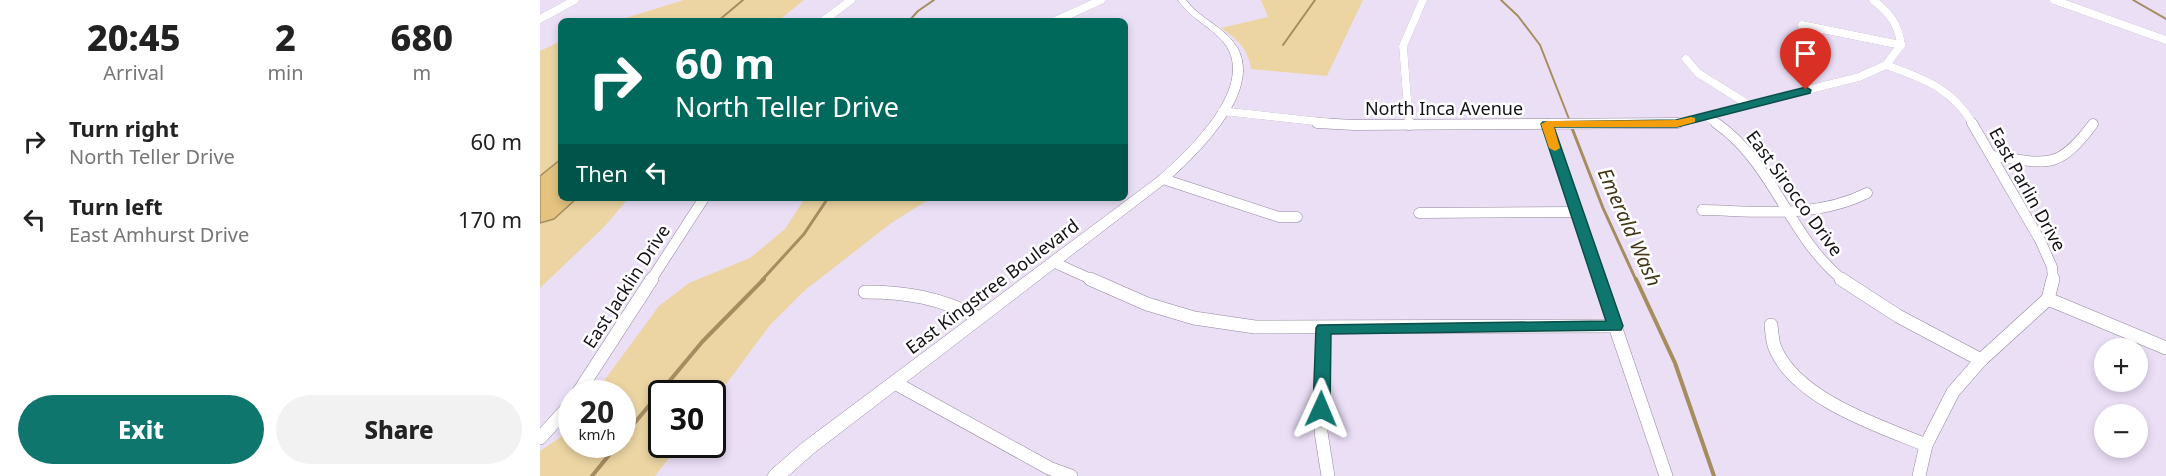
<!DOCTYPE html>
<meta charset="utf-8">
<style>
:root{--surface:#fff;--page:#f2f2f2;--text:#222;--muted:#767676;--accent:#0f766e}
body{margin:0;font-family:"Noto Sans",sans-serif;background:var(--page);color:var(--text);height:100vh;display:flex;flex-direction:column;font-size:22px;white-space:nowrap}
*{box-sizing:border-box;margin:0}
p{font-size:20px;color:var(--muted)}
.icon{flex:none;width:33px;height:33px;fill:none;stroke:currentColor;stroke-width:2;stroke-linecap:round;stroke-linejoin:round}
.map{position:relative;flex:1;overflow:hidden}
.side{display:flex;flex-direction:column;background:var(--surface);width:540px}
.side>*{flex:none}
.banner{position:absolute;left:18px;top:18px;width:570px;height:183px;border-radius:9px;box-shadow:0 3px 9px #0003;background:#00695c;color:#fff;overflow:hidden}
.tools{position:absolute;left:1554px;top:338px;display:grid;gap:12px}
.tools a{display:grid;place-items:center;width:54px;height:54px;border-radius:50%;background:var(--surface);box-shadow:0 3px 9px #0003;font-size:30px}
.speed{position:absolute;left:18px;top:380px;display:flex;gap:12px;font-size:30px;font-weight:700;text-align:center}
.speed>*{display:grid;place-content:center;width:78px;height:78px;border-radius:50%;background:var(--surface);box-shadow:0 3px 9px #0003;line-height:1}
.speed small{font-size:15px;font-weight:400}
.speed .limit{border:3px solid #111;border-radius:9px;background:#fff;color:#111}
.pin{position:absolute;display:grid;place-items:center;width:51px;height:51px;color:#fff;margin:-62px -26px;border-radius:50% 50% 50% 0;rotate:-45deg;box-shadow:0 0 6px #0007}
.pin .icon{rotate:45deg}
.me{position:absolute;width:66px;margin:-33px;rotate:1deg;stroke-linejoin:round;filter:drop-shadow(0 0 4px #0008)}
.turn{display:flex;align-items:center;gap:21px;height:126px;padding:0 18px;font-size:27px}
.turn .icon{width:78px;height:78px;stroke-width:2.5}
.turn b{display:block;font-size:42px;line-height:51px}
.then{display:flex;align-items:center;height:57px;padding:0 18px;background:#0003;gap:12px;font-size:22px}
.eta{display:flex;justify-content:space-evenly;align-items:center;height:102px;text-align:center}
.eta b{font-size:36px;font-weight:800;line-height:42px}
.primary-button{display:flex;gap:12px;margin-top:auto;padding:12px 18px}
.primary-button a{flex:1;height:69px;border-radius:36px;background:var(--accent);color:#fff;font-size:24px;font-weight:800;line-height:69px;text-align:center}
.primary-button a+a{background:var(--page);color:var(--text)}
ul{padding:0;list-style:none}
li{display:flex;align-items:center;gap:18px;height:78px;padding:0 18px}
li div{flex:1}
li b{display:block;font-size:22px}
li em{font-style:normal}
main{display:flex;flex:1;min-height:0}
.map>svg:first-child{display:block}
</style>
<main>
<section class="side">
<div class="eta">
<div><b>20:45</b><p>Arrival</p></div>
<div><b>2</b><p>min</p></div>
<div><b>680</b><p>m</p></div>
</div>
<ul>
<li><svg class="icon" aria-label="right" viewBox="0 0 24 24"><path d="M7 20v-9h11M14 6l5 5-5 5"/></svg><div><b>Turn right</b><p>North Teller Drive</p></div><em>60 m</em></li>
<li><svg class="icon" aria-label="left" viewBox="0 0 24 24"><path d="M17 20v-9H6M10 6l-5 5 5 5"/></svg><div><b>Turn left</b><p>East Amhurst Drive</p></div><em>170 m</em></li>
</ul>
<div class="primary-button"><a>Exit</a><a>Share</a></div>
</section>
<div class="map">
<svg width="1626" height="476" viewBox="0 0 1626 476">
<rect width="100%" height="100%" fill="#ebdff6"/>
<g fill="#ecd5a3">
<polygon points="144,0 264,0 238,21 76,21"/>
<path d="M721,0H823L787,76L711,69C708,48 698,40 681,28L728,17Z"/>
<polygon points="21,41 21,198 89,198 63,228 0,288 0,51"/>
<polygon points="265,198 391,198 350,224 264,291 230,325 173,402 172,393 122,393 122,444 140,444 115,476 0,476 0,451 24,435 31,424 32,444 82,444 82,393 55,393 119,306 149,283 210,258 245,229"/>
</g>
<polygon fill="#e3c37f" stroke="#a58d60" stroke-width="1.5" points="21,159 21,198 37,198 14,219 0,223 0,176"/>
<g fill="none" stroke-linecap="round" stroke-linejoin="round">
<g stroke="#a58d60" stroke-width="2">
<polyline points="961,0 978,16 1000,45 1031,124"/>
<polyline points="1593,0 1626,19"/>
<polyline points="178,21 203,0"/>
<polyline points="369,21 378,11 394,0"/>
<polyline points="743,45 775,0"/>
</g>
<g stroke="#a58d60" stroke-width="3">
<polyline points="1030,123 1063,208 1096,280"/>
<polyline points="222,280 264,234 288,198"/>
</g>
<g stroke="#a58d60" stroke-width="4">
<polyline points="1096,279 1135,363 1174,476"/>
<polyline points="82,438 162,342 224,279"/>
<polyline points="52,476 78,444"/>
</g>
<defs>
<g id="minor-far2">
<path d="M1333,0C1349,12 1359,25 1361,45"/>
<polyline points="1514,0 1626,40"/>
<polyline points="0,19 35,0"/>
<polyline points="283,21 311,0"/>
<polyline points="515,21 561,0"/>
<polyline points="1262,25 1361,45"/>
<polyline points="1146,59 1158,73 1209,105"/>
<path d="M1346,65C1384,79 1412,88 1433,124"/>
<polyline points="682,111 800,124"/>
<polyline points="1167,117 1178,124"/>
<polyline points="869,124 863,46 883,0"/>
<polyline points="946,124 1137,123 1319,77 1346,65 1361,45"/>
</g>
<g id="minor-far1">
<polyline points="777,123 814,125 1138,123"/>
<polyline points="869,123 869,125"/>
<path d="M1176,123C1234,163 1249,237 1303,280"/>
<polyline points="1432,123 1500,240 1512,267 1513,280"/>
<polyline points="1007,124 1060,280"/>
<path d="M1452,156C1507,163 1517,172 1553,124"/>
<polyline points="623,179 739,217 757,217"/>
<path d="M1162,210C1218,211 1275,219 1327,193"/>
<polyline points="879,213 1036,212"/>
<polyline points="513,262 553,280"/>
<polyline points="111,280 164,198"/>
</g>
<g id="minor">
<polyline points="550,279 607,304 654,318 715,327 1076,326"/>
<polyline points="1059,279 1126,476"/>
<polyline points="1301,279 1358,316 1441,360"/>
<path d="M325,292C367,292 401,298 439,318"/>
<polyline points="1508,299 1626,348"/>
<path d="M1231,325C1232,332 1232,341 1235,348C1256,399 1339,426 1386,445"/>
<polyline points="783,328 781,432 788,476"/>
<polyline points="355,383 509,468 531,476"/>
<polyline points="38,393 112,279"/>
<polyline points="0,438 32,403"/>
<polyline points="1379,476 1386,445 1413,392 1441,360 1508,299 1513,279"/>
</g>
<path id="tertiary" d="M638,0H646C660,19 685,27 697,47C723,92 658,154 627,182L274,453L248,476H227L230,471L262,443L619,176C647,151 713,90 687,47C676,29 651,20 638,0Z"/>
</defs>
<use href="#minor-far2" stroke="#91869a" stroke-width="8"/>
<use href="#minor-far1" stroke="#91869a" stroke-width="11"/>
<use href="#minor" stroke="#91869a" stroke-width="14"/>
<use href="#tertiary" stroke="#91869a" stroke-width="1"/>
<use href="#minor-far2" stroke="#fff" stroke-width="8"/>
<use href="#minor-far1" stroke="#fff" stroke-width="10"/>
<use href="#minor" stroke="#fff" stroke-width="13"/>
<use href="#tertiary" fill="#fff" fill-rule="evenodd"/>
</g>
<polygon fill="#0f766e" stroke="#0a4d48" stroke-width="1.5" points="1266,87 1271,90 1270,93 1137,127 1014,127 1083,326 1081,330 791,334 790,409 787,413 781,415 775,413 773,409 776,328 778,325 1066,321 1001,124 1003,122 1136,120"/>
<polygon fill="#f59e0b" points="1151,117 1155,118 1155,122 1137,127 1014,127 1020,148 1015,151 1009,148 1001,124 1007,121 1137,120"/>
<g text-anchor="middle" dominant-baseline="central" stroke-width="5" stroke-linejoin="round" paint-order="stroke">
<g font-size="18" fill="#141017" stroke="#fff">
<text x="904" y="108">North Inca Avenue</text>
<text transform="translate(1488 189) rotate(61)">East Parlin Drive</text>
<text transform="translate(1255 193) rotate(54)">East Sirocco Drive</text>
<text transform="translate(86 286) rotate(-57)">East Jacklin Drive</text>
<text transform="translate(452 286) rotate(-37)">East Kingstree Boulevard</text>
</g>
<g font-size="20" font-style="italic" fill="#423516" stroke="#fff">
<text transform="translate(1090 227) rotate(66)">Emerald Wash</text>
</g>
</g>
</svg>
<div class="tools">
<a>+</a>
<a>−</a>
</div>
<div class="speed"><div>20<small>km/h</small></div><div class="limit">30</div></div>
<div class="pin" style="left:1266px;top:90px;background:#d93025"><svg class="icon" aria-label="arrive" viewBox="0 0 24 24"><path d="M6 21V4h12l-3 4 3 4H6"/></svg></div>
<svg class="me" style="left:781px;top:409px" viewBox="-20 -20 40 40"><path d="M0-17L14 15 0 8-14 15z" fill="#0f766e" stroke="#fff" stroke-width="4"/></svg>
<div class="banner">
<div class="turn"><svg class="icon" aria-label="right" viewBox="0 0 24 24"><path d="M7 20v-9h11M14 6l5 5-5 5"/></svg><div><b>60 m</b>North Teller Drive</div></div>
<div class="then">Then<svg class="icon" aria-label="left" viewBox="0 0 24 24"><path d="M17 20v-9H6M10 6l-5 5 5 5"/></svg></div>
</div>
</div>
</main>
